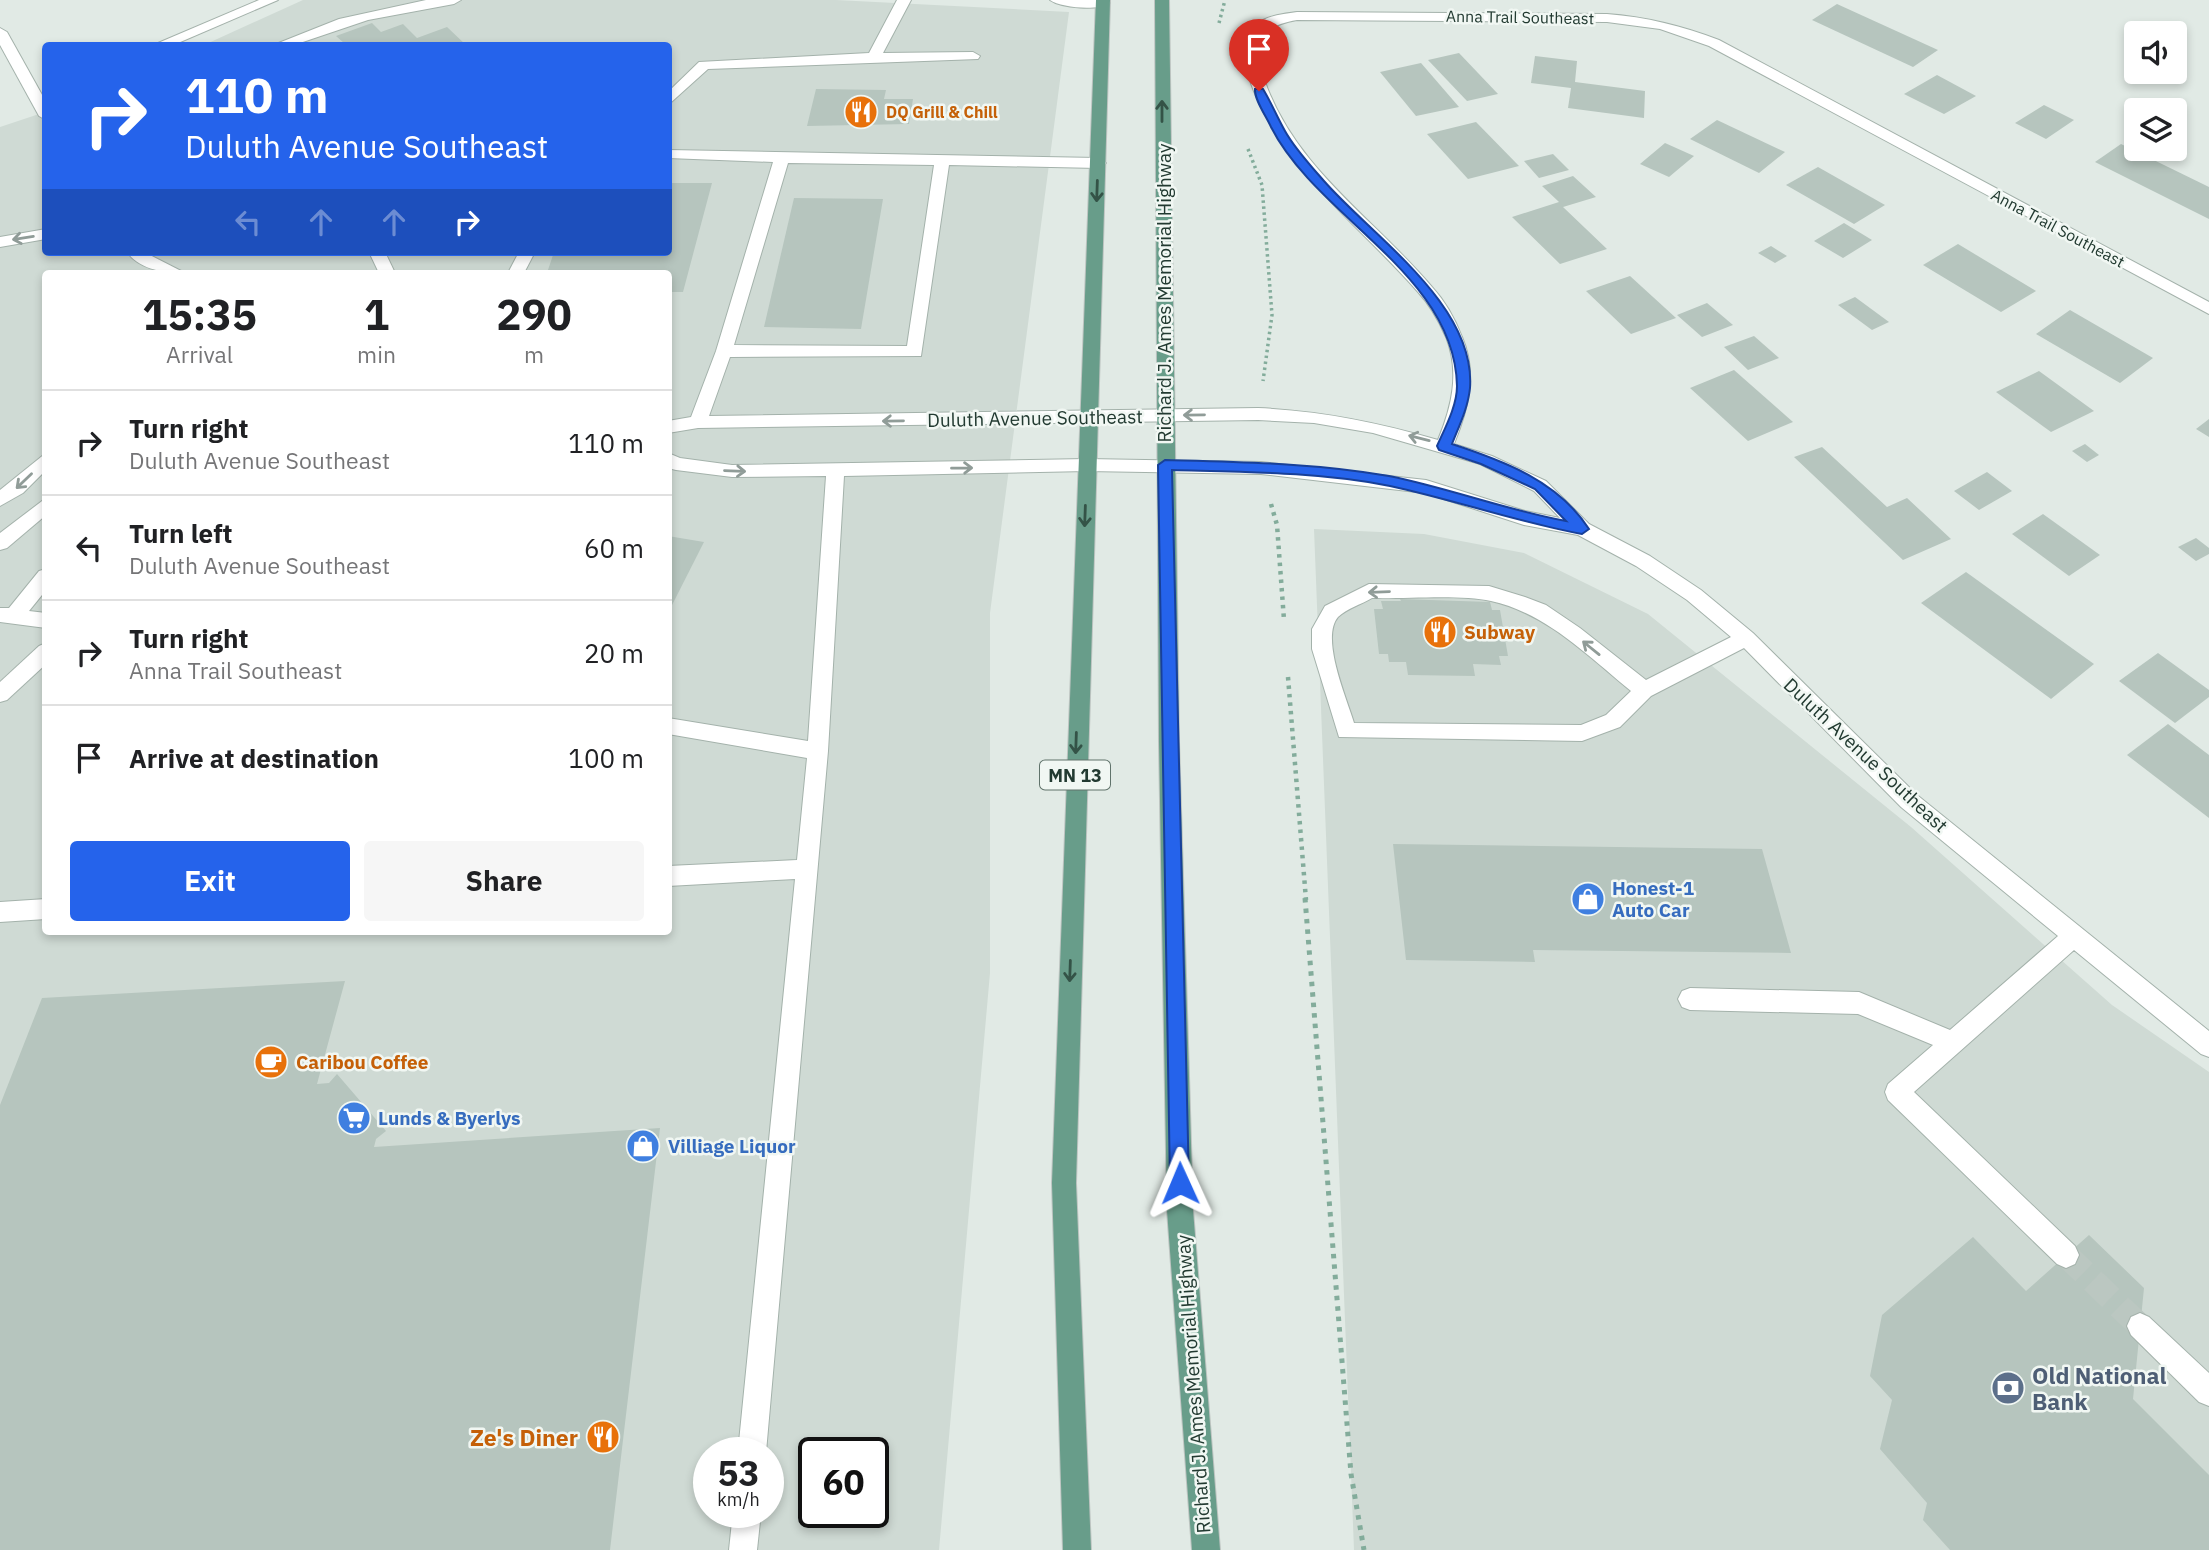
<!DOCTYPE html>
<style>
:root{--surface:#fff;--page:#f6f6f6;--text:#202124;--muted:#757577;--line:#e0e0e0;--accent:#2563eb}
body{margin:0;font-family:"IBM Plex Sans",sans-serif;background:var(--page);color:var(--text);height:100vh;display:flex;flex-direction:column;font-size:26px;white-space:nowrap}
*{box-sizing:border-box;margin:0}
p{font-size:23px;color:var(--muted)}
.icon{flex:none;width:38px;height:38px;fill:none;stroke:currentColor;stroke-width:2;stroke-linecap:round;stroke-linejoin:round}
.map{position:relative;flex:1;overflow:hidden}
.sheet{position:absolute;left:42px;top:270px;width:630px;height:665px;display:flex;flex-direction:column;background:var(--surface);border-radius:7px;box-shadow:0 4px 10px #0003}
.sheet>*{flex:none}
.hud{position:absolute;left:42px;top:42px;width:630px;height:214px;border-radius:7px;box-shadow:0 4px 10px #0003;background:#2563eb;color:#fff;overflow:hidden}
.fabs{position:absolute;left:2124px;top:21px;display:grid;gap:14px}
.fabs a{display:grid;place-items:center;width:63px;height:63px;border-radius:7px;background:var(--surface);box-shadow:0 4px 10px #0003;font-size:35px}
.speed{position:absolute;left:693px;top:1437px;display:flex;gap:14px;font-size:35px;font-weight:700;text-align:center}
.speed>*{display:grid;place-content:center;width:91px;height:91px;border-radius:50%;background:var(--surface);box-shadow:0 4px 10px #0003;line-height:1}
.speed small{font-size:18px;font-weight:400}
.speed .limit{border:4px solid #111;border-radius:10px;background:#fff;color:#111}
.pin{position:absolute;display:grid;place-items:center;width:60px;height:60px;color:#fff;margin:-72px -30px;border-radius:50% 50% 50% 0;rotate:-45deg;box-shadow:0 0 7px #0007}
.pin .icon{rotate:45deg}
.me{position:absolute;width:77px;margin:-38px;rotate:359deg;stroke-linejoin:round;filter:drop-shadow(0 0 5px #0008)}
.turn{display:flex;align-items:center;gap:24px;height:147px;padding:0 28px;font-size:32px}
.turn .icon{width:91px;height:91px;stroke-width:2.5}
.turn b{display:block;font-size:49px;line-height:60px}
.lanes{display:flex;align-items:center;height:66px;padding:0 28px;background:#0003;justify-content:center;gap:35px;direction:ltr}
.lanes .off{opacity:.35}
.eta{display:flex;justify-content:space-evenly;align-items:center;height:119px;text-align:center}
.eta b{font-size:42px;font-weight:800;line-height:49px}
.cta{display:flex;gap:14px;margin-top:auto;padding:14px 28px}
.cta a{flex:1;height:80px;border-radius:7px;background:var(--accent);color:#fff;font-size:28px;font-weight:800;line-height:80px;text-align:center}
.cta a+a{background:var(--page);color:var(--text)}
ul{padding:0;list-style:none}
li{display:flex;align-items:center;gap:21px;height:105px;padding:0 28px;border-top:2px solid var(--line)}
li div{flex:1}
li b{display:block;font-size:26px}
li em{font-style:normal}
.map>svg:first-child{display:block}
</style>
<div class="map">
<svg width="2209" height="1550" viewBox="0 0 2209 1550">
<rect width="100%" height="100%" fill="#e1eae5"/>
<g fill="#cfdad4" fill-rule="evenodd">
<path d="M303,0H836L1069,12L990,613V973L939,1550H0V127L45,112L46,252H668V46L204,45ZM46,273H668V931H46ZM709,1452H768V1512H709ZM814,1452H873V1512H814Z"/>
<polygon points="1314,529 1424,534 1524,553 1648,614 1911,827 2112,1005 2209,1072 2209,1550 1354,1550"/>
</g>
<g fill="#b6c5be">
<polygon points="1837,4 1938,50 1913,67 1812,20"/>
<polygon points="372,23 381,32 403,24 417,38 447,27 467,46 339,46 344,43 336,36"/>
<polygon points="1459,53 1498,94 1467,101 1428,60"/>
<polygon points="1535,56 1577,61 1575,82 1645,91 1644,118 1568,108 1571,88 1531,83"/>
<polygon points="1421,63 1459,107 1416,116 1380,72"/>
<polygon points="1937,75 1976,96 1944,114 1904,94"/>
<polygon points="816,89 886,90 884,99 913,99 909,124 807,126"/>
<polygon points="2044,105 2074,120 2046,139 2015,123"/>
<polygon points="1717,120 1785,152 1759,173 1690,139"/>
<polygon points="1476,122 1519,166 1468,179 1427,134"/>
<polygon points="1665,143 1694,156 1669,177 1640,164"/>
<polygon points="2121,144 2209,187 2209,219 2095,162"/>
<polygon points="1553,154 1569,170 1539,178 1524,161"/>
<polygon points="1818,167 1885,205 1854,224 1786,185"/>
<polygon points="1573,176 1596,197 1563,207 1607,249 1560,264 1512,217 1559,202 1542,186"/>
<polygon points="668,183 712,183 683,292 668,292 668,273 547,273 554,252 668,252"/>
<polygon points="794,198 883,199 861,329 764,327"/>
<polygon points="1844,223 1872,240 1843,258 1814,241"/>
<polygon points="1958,244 2036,291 2001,312 1923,265"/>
<polygon points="1771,246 1787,256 1775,263 1758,253"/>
<polygon points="1630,276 1676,318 1631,334 1586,291"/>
<polygon points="1855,297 1889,322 1872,330 1838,305"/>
<polygon points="1707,303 1733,325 1702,337 1677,315"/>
<polygon points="2070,310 2153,358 2120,383 2036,334"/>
<polygon points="1754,336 1779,358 1748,370 1724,347"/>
<polygon points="1734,370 1793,422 1748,441 1690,388"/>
<polygon points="2039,371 2094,411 2051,432 1996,392"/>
<polygon points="2209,419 2209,437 2196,429"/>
<polygon points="2085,444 2099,455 2087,462 2072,451"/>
<polygon points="1822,447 1887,507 1907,498 1951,539 1903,560 1794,457"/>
<polygon points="1987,472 2012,491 1979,510 1954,491"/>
<polygon points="2043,514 2100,555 2069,576 2012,534"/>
<polygon points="668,536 704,542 668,613"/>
<polygon points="2196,538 2209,548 2209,554 2196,561 2178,547"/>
<polygon points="1966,572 2094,664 2051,699 1921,603"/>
<polygon points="1400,599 1490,602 1492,610 1500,610 1508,656 1499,656 1501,665 1473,664 1475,676 1408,675 1406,662 1389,662 1388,654 1379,654 1374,609 1383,609 1381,601 1401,601"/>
<polygon points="2158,653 2209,690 2209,697 2175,723 2119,681"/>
<polygon points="2168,724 2209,755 2209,818 2127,755"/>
<polygon points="1393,844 1762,849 1791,953 1533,950 1535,962 1406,960"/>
<polygon points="345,981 317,1084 329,1083 337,1074 386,1131 376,1139 374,1147 660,1128 610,1550 0,1550 0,1105 42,998"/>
<polygon points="2089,1235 2144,1288 2133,1399 2209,1475 2209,1550 1950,1550 1923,1520 1927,1503 1880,1449 1892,1400 1870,1376 1882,1315 1973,1237 2026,1291"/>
</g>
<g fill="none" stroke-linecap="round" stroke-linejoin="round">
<polyline stroke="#bbc7c1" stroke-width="25" stroke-dasharray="25 12" stroke-linecap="butt" points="2066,1255 2140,1326"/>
<defs>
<g id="minor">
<polygon points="259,0 278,0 171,46 151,46"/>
<polygon points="426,0 461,0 454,4 368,20 291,46 271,46 339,19"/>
<polygon points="897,0 911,0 883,53 973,52 980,56 978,59 708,69 668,105 668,92 699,62 869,53"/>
<path d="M1050,0H1107L1110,3C1099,11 1061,8 1050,0Z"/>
<path d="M1297,12L1607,14C1646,17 1683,26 1719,40L2209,302V314L1709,46L1660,29L1607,22L1297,20C1259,27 1251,41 1264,79C1295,169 1373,217 1432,287C1445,301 1455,319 1462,337C1478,374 1468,409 1454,444L1492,456L1546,481L1589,524L1650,556L1701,590L1753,633L1917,795L2209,1031V1057L2201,1054L2074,950L1914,1092L2075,1246L2079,1255L2075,1264L2066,1268L2057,1264L1888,1100L1885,1092L1888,1084L1933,1045L1858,1014L1690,1010L1682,1007L1678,999L1682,991L1690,988L1859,992L1950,1030L2058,936L1901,807L1744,648L1651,696L1620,727L1582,741L1339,737L1312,649V629L1325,606L1369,584L1489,586L1525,597L1546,605L1580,628L1646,680L1731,637L1687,600L1636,566L1578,535L1524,525L1425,493L1261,474L1087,471L844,476L828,751L766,1452H738L795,879L668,886V866L797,860L807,758L668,734V718L808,741L826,476L732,477L676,470L668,468V453L680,458L732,465L1087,459L1261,462L1426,480L1525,511L1560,518L1534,491L1480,464L1373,433L1314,423L1258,420L698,428L668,433V421L691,417L716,351L773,162L668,158V150L1098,158L1106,163L1098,168L949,165L921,356L730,357L709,416L1258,408C1321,411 1377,422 1438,440C1452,406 1460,372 1446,337C1439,321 1430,305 1418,292C1357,222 1280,169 1249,78C1243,59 1240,38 1257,24C1268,15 1284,14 1297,12ZM788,163L934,165L907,346L734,345ZM1372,598C1405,599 1461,594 1491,601C1546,613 1588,656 1631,691L1606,715L1581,725L1354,723C1347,699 1320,638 1338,617C1346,609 1362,604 1372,598Z"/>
<polygon points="0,28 7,32 46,102 46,120 39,116 0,45"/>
<polygon points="46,229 46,239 0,247 0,237"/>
<path d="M127,252H144L185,273C164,273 140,270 127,252Z"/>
<polygon points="369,252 385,252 395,273 379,273"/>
<polygon points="519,252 535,252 524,273 508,273"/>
<polygon points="46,453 46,470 23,493 0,506 0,490"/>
<polygon points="46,498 46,515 7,548 0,550 0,533"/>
<polygon points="46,569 46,590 29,611 46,613 46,628 0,622 0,608 9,608 39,571"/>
<polygon points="46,643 46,664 7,700 0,702 0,682 39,646"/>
<polygon points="46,899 46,919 0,922 0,902"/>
<polygon points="2140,1313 2149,1317 2209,1373 2209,1406 2199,1402 2131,1335 2127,1326 2131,1317"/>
<polygon points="733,1512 761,1512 757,1550 729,1550"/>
</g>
<g id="major">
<polygon points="1096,0 1110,0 1076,1183 1091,1550 1063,1550 1052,1183"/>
<polygon points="1155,0 1169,0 1179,742 1193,1210 1220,1550 1192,1550 1167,1210 1159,742"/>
</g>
</defs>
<use href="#minor" stroke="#a4b2ab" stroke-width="2"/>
<use href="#major" stroke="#bdc4c1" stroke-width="2"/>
<g stroke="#83ac9b" stroke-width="3.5" stroke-dasharray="2.5 3.5" stroke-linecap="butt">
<polyline points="1219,23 1225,0"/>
<polyline points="1248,149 1262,185 1272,315 1263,381"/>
</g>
<g stroke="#83ac9b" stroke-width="4.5" stroke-dasharray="3.5 5" stroke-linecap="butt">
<polyline points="1271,504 1277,525 1284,620"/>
<polyline points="1288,677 1306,900"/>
</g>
<polyline stroke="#83ac9b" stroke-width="5" stroke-dasharray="4.5 6" stroke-linecap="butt" points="1305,898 1351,1474 1364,1550"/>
<use href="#minor" fill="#fff" fill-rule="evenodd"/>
<use href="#major" fill="#689d8a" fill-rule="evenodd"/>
</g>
<defs><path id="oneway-shaft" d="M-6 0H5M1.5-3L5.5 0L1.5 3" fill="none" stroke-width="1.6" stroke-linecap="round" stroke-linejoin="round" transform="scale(1.75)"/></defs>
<g stroke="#345347">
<use href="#oneway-shaft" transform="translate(1162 111) rotate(-90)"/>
<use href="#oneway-shaft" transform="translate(1097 191) rotate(92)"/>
<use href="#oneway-shaft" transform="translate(1085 516) rotate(92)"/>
<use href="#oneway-shaft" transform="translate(1076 743) rotate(92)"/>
<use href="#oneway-shaft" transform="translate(1070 971) rotate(92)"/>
</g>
<g stroke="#909c98">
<use href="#oneway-shaft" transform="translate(23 238) rotate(171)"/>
<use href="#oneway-shaft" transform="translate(1194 415) rotate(179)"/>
<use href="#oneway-shaft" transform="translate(893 421) rotate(179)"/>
<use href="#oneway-shaft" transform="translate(1419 438) rotate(-166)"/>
<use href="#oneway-shaft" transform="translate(962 468) rotate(-1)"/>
<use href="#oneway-shaft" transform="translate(735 471) rotate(2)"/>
<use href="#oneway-shaft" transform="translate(24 481) rotate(136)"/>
<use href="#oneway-shaft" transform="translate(1379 592) rotate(178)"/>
<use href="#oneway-shaft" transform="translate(1591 648) rotate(-141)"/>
</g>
<path fill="#2563eb" stroke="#184099" stroke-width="2" d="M1255,89H1263C1271,102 1277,117 1285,131C1295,149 1311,166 1324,181C1373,237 1476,305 1470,388C1468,408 1459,426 1452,444C1504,461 1558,481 1589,529L1582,534C1517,522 1455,500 1390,486C1320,472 1244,472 1172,470L1189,1183L1186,1190L1180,1192L1173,1190L1170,1183L1158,465L1165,460C1239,462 1316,463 1389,476C1449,488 1506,510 1566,521L1535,489L1481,464L1439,450L1437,446C1445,428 1457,406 1457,386C1455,274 1317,218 1271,127C1266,116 1254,99 1255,89Z"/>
<defs>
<symbol id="restaurant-disc" viewBox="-11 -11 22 22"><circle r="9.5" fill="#e8710a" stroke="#f1f7f3"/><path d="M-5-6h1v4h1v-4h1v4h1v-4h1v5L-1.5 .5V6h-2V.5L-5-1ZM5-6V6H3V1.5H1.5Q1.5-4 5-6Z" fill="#fff"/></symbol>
<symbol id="shop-disc" viewBox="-11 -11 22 22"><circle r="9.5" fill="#3f7fe0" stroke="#f1f7f3"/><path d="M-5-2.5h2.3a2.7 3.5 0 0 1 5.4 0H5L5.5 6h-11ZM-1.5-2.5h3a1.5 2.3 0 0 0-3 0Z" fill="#fff"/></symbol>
<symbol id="cafe-disc" viewBox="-11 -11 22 22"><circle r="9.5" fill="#e8710a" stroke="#f1f7f3"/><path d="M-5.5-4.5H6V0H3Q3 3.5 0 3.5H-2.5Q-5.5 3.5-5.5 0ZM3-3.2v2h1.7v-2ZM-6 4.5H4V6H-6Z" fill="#fff"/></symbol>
<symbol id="supermarket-disc" viewBox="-11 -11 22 22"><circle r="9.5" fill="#3f7fe0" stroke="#f1f7f3"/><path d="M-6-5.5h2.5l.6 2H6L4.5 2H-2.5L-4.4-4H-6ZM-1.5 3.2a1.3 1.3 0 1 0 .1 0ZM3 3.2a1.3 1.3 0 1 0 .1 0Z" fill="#fff"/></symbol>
<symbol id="bank-disc" viewBox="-11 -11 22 22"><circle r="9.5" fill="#5c6f8a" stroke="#f1f7f3"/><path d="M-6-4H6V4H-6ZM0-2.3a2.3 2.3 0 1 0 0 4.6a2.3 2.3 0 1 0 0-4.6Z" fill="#fff"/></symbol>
</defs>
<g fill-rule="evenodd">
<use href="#restaurant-disc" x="842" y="93" width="38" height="38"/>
<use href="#restaurant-disc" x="1421" y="613" width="38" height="38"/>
<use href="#shop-disc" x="1569" y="880" width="38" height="38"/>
<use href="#cafe-disc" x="252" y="1043" width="38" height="38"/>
<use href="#supermarket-disc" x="335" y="1099" width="38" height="38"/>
<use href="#shop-disc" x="624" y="1127" width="38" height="38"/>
<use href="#bank-disc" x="1989" y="1369" width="38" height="38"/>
<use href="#restaurant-disc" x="584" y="1418" width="38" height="38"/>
</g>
<g text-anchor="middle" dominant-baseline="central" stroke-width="5" stroke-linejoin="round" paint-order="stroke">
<g font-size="16" fill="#223a31" stroke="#f1f7f3">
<text transform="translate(1520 17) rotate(1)">Anna Trail Southeast</text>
<text transform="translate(2058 228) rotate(28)">Anna Trail Southeast</text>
</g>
<g font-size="16" font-weight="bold" fill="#c56008" stroke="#f1f7f3" text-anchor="start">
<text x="886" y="112">DQ Grill &amp; Chill</text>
</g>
<rect fill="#f1f7f3" stroke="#60736b" stroke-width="2" x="1040" y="760.5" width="70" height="29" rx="5"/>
<g font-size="18" font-weight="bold" fill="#223a31">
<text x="1075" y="775">MN 13</text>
</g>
<g font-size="19" fill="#223a31" stroke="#f1f7f3">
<text transform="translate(1164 293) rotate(-90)">Richard J. Ames Memorial Highway</text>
<text transform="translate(1035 418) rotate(-1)">Duluth Avenue Southeast</text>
<text transform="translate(1866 755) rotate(43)">Duluth Avenue Southeast</text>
<text transform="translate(1193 1384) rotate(-94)">Richard J. Ames Memorial Highway</text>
</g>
<g font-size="19" font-weight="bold" fill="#c56008" stroke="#f1f7f3" text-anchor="start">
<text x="1464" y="632">Subway</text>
<text x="296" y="1062">Caribou Coffee</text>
</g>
<g font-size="19" font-weight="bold" fill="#366cbe" stroke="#f1f7f3" text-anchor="start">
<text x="1612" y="888">Honest-1<tspan x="1612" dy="22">Auto Car</tspan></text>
<text x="378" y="1118">Lunds &amp; Byerlys</text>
<text x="668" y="1146">Villiage Liquor</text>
</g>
<g font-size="23" font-weight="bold" fill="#4e5e75" stroke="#f1f7f3" text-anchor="start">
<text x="2032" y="1375">Old National<tspan x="2032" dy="26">Bank</tspan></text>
</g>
<g font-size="23" font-weight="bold" fill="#c56008" stroke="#f1f7f3" text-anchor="end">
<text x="578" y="1437">Ze's Diner</text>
</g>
</g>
</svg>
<div class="fabs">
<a><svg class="icon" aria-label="sound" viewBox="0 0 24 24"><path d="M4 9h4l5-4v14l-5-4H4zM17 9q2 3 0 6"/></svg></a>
<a><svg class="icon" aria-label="layers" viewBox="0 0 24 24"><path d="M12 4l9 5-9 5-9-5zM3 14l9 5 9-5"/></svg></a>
</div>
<div class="speed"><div>53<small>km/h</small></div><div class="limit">60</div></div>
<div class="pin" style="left:1259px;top:91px;background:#d93025"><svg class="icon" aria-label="arrive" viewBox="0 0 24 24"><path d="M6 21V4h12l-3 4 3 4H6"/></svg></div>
<svg class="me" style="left:1180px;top:1183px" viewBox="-20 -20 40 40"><path d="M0-17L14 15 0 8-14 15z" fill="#2563eb" stroke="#fff" stroke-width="4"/></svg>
<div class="hud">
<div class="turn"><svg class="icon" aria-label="right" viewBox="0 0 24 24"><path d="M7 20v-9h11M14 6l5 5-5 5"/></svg><div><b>110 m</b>Duluth Avenue Southeast</div></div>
<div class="lanes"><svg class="icon off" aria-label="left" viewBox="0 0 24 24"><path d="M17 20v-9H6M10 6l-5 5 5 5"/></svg><svg class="icon off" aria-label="ahead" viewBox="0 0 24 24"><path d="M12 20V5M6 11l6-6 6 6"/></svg><svg class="icon off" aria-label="ahead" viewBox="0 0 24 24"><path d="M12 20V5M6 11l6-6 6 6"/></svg><svg class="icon" aria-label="right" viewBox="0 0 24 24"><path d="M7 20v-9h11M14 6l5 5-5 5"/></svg></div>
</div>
<section class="sheet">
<div class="eta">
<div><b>15:35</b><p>Arrival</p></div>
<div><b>1</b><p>min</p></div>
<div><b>290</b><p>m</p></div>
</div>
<ul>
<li><svg class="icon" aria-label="right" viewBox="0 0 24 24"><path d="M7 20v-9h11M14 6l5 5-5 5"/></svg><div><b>Turn right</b><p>Duluth Avenue Southeast</p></div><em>110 m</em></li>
<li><svg class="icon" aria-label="left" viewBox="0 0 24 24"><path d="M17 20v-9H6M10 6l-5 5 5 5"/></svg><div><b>Turn left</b><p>Duluth Avenue Southeast</p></div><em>60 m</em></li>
<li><svg class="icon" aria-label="right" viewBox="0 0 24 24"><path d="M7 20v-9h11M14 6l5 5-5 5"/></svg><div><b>Turn right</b><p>Anna Trail Southeast</p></div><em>20 m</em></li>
<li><svg class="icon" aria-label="arrive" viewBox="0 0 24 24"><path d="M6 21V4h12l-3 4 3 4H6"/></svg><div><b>Arrive at destination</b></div><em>100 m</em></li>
</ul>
<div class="cta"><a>Exit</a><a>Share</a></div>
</section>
</div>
